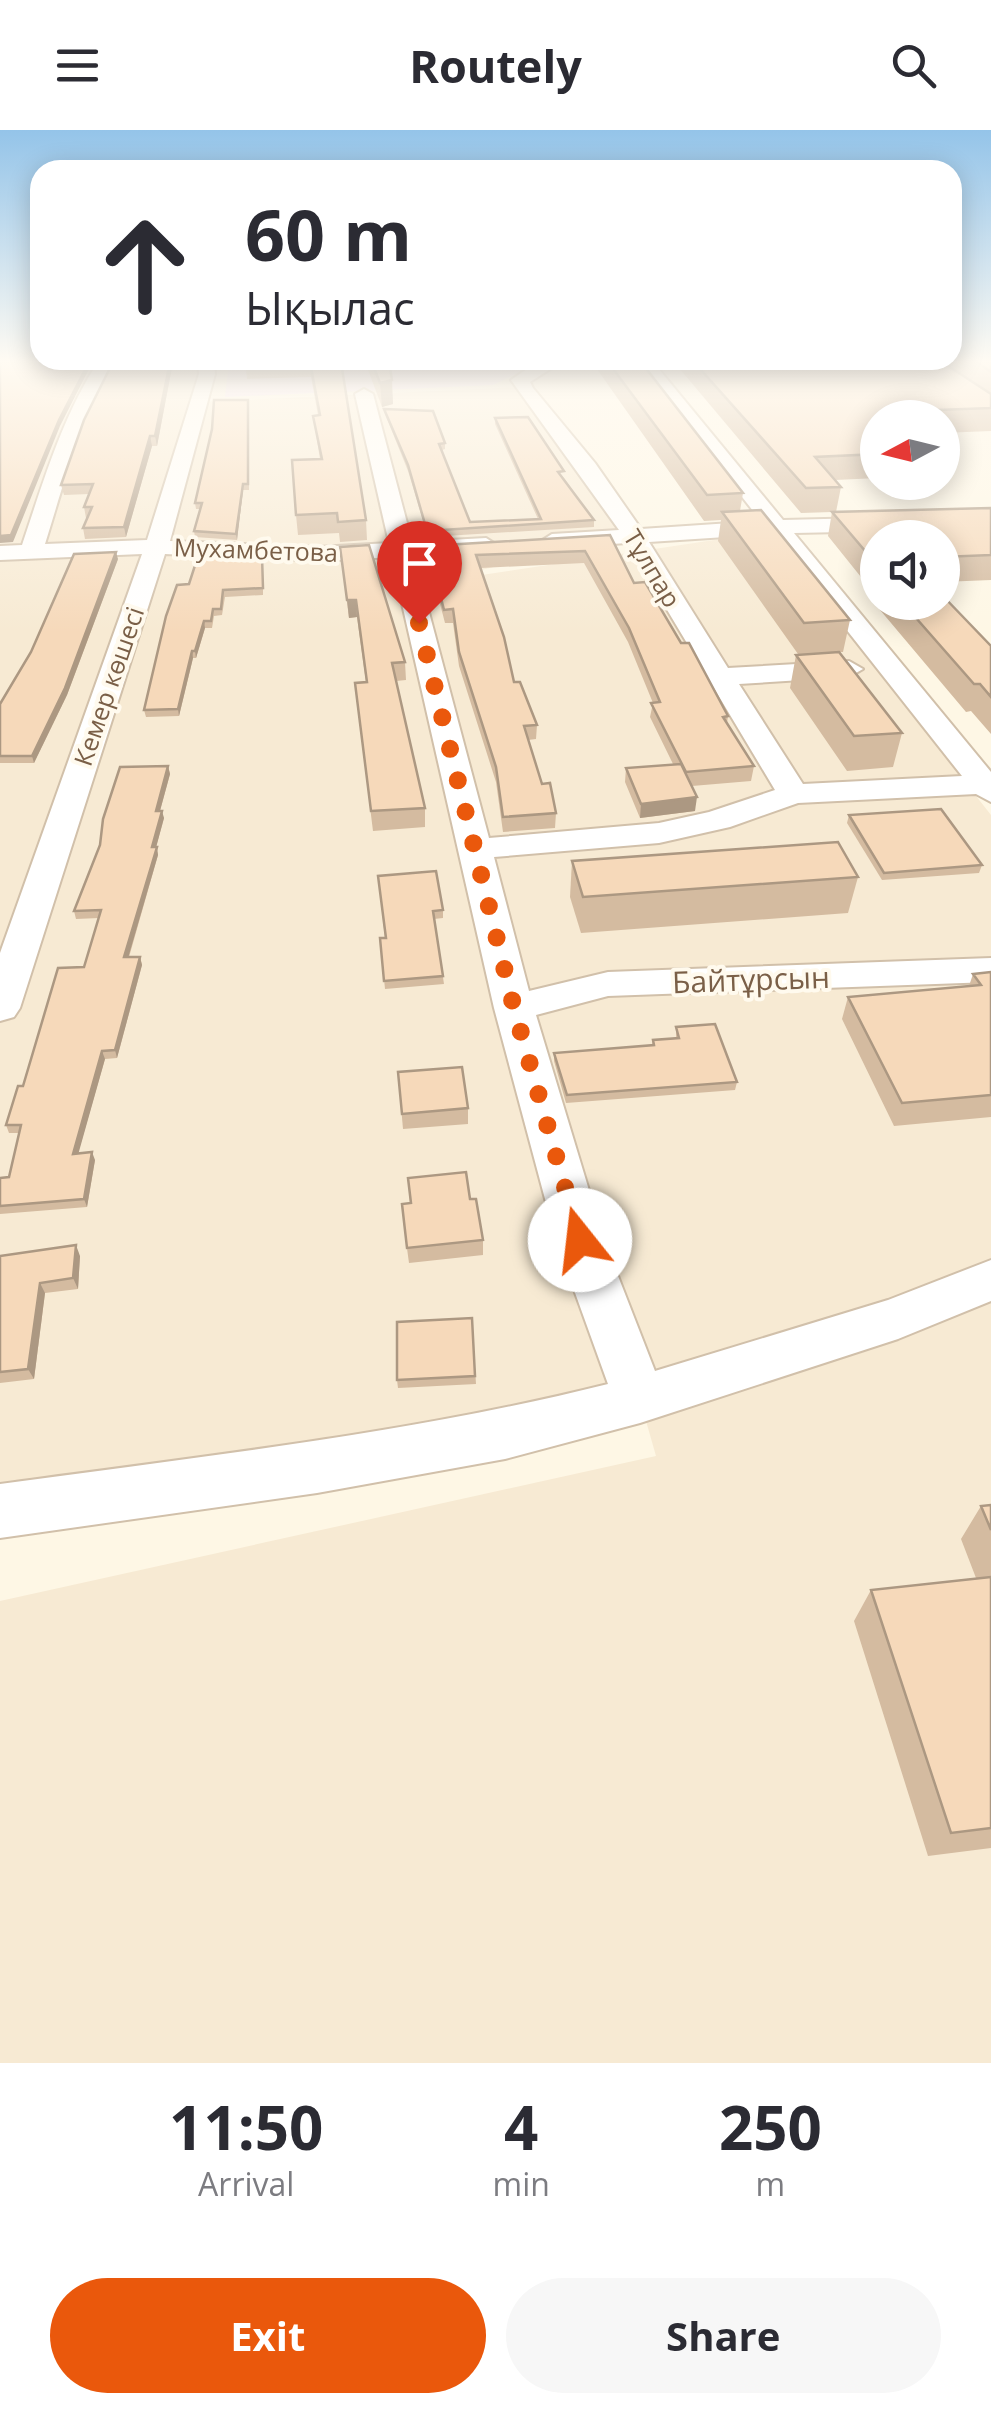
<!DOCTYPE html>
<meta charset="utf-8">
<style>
:root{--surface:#fff;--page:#f7f7f7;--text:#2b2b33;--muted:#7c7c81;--accent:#ea580c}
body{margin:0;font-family:"Open Sans",sans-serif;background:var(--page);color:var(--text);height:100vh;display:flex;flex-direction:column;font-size:38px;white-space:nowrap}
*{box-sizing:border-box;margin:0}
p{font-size:32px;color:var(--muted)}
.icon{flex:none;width:55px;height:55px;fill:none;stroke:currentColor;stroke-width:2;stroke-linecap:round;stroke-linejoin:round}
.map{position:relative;height:1933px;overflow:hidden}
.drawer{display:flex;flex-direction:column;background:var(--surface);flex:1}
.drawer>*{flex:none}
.banner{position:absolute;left:30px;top:30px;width:932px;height:210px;border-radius:30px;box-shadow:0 5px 25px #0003;background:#fff;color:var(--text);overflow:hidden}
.needle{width:65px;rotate:263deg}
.controls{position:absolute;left:860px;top:270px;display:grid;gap:20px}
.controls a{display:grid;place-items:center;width:100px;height:100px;border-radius:50%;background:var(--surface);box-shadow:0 5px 25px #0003;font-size:50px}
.pin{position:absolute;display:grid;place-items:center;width:85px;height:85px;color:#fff;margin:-102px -42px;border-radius:50% 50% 50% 0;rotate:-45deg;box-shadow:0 0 10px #0007}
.pin .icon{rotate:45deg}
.me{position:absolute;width:110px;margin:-55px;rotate:344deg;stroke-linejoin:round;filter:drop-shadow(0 0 8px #0008)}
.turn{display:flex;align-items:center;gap:35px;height:210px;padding:0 50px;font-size:45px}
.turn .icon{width:130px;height:130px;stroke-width:2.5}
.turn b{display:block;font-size:70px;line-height:85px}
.eta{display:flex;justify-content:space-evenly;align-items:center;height:170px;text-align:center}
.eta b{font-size:60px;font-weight:700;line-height:70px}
.cta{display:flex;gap:20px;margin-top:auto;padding:20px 50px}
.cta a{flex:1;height:115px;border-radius:60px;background:var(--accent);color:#fff;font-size:40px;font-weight:700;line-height:115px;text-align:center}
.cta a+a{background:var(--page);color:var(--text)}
header{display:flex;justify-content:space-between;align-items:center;height:130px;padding:0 50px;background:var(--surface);font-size:45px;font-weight:700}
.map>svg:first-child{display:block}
</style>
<header><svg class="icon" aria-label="menu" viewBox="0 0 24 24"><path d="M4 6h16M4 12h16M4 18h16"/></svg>Routely<svg class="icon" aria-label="search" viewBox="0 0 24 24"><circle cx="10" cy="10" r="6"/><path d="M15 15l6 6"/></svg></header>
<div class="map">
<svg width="991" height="1933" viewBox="0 0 991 1933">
<rect width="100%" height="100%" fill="#fef7e5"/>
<polygon fill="#f7ead3" points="0,232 206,232 200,272 523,257 629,404 428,453 768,402 991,685 991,1933 0,1933 0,1471 656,1326 640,1270 0,1396"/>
<polygon fill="#f5e2fb" points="229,232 524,232 528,238 493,255 225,267"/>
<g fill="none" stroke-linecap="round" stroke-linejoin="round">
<defs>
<g id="minor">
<path d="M98,232H114C81,287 64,353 45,414L147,410L199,244L198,232H214L215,244L170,411L319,417L389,413L355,264L364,259L373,264L412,412L486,408L497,415L486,422L319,431L165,424L20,878L14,887L0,891V823L142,424L0,430V416L22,415C43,353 62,287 98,232Z"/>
<path d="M537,232H553L555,236L530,252L533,258L595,333L641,399L761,391L636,232H653L783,390L991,385V399L794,403L991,642V672L976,664L798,673L730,697L659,713L494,727L529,861L608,842L991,828V852L608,866L536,885L604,1110L655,1241L888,1170L991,1130V1171L898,1209L640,1293L505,1329L317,1363L0,1408V1354C204,1326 408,1304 608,1254L556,1110L494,878L398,456L410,449L422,456L489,708L659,693L709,682L775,660L627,413L552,418L541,411L552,404L619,400L511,250ZM771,404L962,646L803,654L739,554L849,547L863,539L849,531L728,538L649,412Z"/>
</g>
</defs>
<use href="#minor" stroke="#d1c0aa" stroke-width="4"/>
<use href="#minor" fill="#fff" fill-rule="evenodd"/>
</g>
<g fill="#d4bba0">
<polygon points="173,232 157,316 152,316 126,407 85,409 83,398 88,388 86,388 84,377 89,364 64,365 61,355"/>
<polygon points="245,232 341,232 366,390 367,410 340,412 339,403 298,405 296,385 320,329 313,286 318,285 311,247 247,249"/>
<polygon points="365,232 389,232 393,274 382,277"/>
<polygon points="592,232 641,232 743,363 740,381 850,490 843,522 840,522 902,603 893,637 847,641 790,558 796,525 798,524 718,411 721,390 704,391"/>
<polygon points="674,232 991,232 991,301 942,303 942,288 878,288 878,348 835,350 841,357 836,382 991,378 991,450 942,452 942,408 878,408 878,472 942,472 991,516 991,604 971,581 966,582 875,474 877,467 828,406 832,382 801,383"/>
<polygon points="248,275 249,360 243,360 237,410 195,407 194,401 200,379 196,379 195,373"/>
<polygon points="384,279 445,313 445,319 442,320 470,392 538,389 495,294 495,288 564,348 594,390 594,397 428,407 408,341 385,284"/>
<polygon points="610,405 634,453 681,513 728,586 727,593 754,636 751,651 692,656 695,681 640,688 625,652 626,638 673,634 650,587 653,573 628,512 584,433 481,438 514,552 537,595 536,609 528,610 542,654 556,683 555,698 503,702 496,652 459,536 453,493 445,493 428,428 428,416"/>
<polygon points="340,417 405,532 406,550 396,551 425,678 425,697 373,701 357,572 366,552 357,487 349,488"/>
<polygon points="118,429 67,565 34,633 0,633 0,574"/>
<polygon points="263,432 263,465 225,467 222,485 214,486 212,498 205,498 196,528 193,528 179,586 146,587 144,580 189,454"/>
<polygon points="168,636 170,644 160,681 164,688 156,717 158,725 129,827 140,827 142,835 117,928 105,929 78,1023 95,1030 87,1077 0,1084 0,1048 9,1047 19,1003 9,1003 6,995 23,956 84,837 99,788 76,789 74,781"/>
<polygon points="849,685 982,735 979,743 882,750 847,693"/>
<polygon points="572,731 858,747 848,783 581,803 570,767"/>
<polygon points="378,746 443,780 443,788 434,789 444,854 385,859 380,808 385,808"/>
<polygon points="991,842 991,987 894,996 842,889 848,867 969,856 973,844"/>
<polygon points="676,897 737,952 735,960 566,973 554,931 554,923 652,915 653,910 676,908"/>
<polygon points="398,942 468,978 468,994 403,999"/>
<polygon points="408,1048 470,1069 483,1110 483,1125 409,1133 403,1089 410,1073"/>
<polygon points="0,1126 80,1126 78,1159 45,1163 34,1249 0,1253"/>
<polygon points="472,1188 476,1254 398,1258 397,1250"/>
<polygon points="991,1375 991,1718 928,1726 854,1491 871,1460 976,1448 961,1409 981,1376"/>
</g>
<g fill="#ac9882">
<polygon points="89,232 90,237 60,296 13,412 0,413 0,406"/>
<polygon points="170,232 173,232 157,316 155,306"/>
<polygon points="392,250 393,274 382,277 380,253"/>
<polygon points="150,306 152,316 126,407 124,397"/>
<polygon points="243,354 243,360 237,410 236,404"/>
<polygon points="116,422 118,429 67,565 34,633 32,626"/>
<polygon points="347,470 356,470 357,487 349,488"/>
<polygon points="204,491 205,498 196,528 195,521"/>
<polygon points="192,521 193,528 179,586 178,579"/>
<polygon points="168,636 170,644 158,688 156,681"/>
<polygon points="697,667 695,681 640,688 641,674"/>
<polygon points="162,681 164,688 154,725 152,717"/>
<polygon points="157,717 158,725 126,835 124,827"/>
<polygon points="140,827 142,835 117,928 115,920"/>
<polygon points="102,921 105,929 76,1032 73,1024"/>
<polygon points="92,1022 95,1030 87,1077 84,1069"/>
<polygon points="76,1115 80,1126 78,1159 73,1148"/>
<polygon points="40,1153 45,1163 34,1249 28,1239"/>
</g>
<g fill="#f6d9ba" stroke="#ac9882" stroke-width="2.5">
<polygon points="0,232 89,232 59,290 11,405 0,406"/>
<polygon points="113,232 170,232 155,306 150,306 124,397 83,398 92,377 84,377 93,354 61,355 84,290"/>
<polygon points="310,232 341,232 366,390 338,392 337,383 296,385 292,330 322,329 313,286 320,285"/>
<polygon points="372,232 389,232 392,250 380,253"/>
<polygon points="608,232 641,232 743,363 707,365"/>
<polygon points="694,232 942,232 991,264 991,278 884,282 890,288 878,288 878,324 815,327 841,357 806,358"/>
<polygon points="977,232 991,232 991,242"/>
<polygon points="214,270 248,270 248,354 243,354 236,404 194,401 202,373 195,373 212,299"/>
<polygon points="384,279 433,281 445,313 439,314 470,392 541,389 495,288 528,287 564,341 558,342 594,390 427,401 408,335"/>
<polygon points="991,378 991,425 942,427 942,408 878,408 878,436 832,382"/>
<polygon points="761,380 850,490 804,493 722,382"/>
<polygon points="610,405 634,453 645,452 681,513 689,513 728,586 723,587 754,636 686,642 651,573 660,572 629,498 585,421 476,425 504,507 514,552 520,552 537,595 524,596 542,654 550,653 556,683 503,687 496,637 459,522 453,479 444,480 428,416"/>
<polygon points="369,415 405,532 392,533 425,678 371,681 355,553 367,552 356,470 347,470 340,417"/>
<polygon points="116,422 65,558 32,626 0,626 0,574 31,522 74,424"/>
<polygon points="199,423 262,426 263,458 223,460 221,479 213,479 211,491 204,491 195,521 192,521 178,579 144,580 166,486 177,455 189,454"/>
<polygon points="942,465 991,516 991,567 980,554 974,554 902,472 942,472"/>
<polygon points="839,522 902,603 854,606 796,525"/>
<polygon points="681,634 697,667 641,674 626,638"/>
<polygon points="168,636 156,681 162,681 152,717 157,717 124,827 140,827 115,920 102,921 73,1024 92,1022 84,1069 0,1076 0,1048 9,1047 21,995 6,995 18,956 23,956 58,838 84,837 101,780 74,781 100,715 103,689 120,637"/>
<polygon points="941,679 982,735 884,743 849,685"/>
<polygon points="838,712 858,747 583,767 572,731"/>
<polygon points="436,741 443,780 433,781 443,846 384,851 380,808 386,808 378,746"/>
<polygon points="991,842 991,965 902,973 848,867 981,855 973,844"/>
<polygon points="715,894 737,952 567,965 554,923 654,915 653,910 679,908 676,897"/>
<polygon points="462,937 468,978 402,984 398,942"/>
<polygon points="466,1042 470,1069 476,1069 483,1110 407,1118 402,1074 411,1073 408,1048"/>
<polygon points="76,1115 73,1148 40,1153 28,1239 0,1242 0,1126"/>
<polygon points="472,1188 475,1246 397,1250 397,1192"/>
<polygon points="991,1375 991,1400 981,1376"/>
<polygon points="991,1447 991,1698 951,1703 871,1460"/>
</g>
<linearGradient id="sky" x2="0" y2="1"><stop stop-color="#94c4e9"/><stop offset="0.46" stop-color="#fffbf3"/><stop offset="1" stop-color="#fffbf3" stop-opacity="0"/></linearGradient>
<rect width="991" height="503" fill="url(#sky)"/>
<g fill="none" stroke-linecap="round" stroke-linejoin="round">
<polyline stroke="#ea580c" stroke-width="18" stroke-dasharray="0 32.4" points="419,493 514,878 580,1110"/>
</g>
<g text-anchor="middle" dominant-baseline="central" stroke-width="8" stroke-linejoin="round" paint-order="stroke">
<g font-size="25" fill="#7a5f47" stroke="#fffaee">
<text transform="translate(256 419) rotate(2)">Мухамбетова</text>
<text transform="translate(653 438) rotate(59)">Тұлпар</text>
<text transform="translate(108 556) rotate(-71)">Кемер көшесі</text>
</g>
<g font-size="30" fill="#7a5f47" stroke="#fffaee">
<text transform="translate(751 849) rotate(-2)">Байтұрсын</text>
</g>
</g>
</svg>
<div class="controls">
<a><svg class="needle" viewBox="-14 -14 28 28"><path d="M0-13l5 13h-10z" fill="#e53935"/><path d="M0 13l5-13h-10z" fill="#7c7c81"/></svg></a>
<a><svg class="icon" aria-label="sound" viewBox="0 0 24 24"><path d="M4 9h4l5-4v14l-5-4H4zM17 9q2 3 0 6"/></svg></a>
</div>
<div class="pin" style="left:419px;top:493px;background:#d93025"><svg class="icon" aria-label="arrive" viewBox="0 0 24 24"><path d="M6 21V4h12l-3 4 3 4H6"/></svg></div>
<svg class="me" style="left:580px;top:1110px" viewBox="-20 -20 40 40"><circle r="19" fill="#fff"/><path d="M0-13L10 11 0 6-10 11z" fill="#ea580c"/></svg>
<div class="banner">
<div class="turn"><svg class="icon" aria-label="ahead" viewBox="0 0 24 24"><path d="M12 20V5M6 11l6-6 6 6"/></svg><div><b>60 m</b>Ықылас</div></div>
</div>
</div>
<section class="drawer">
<div class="eta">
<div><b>11:50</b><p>Arrival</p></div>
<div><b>4</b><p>min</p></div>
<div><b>250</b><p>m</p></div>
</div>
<div class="cta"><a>Exit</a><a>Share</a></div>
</section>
